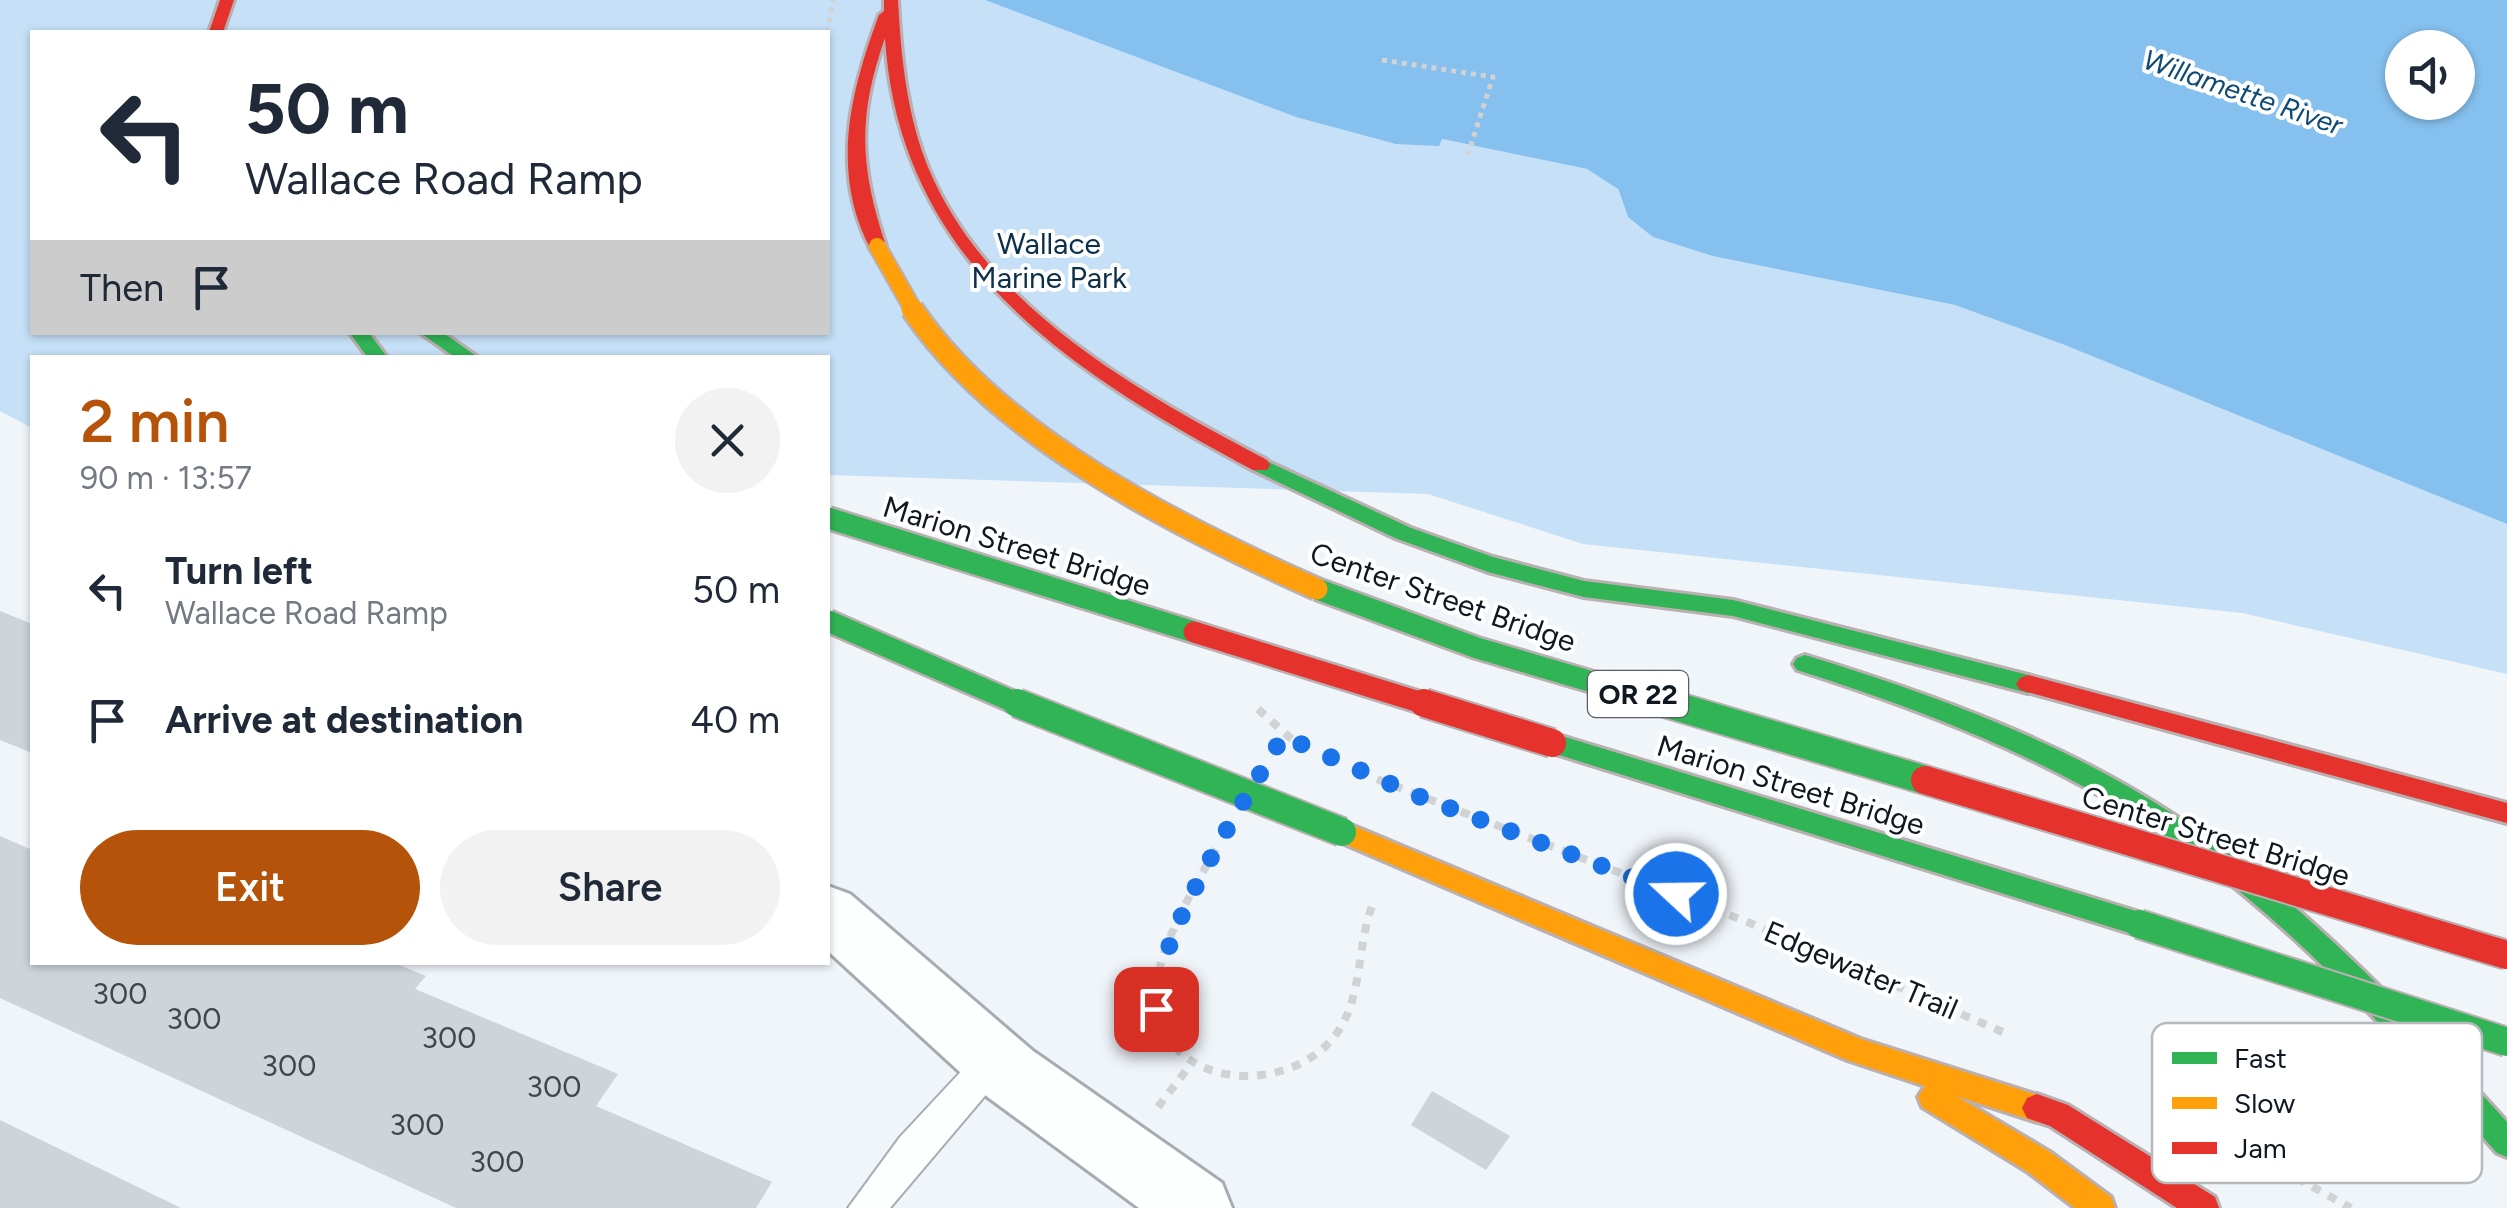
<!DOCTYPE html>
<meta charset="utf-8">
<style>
:root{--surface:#fff;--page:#f2f2f3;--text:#1f2937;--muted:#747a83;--accent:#b45309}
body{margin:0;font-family:Figtree,sans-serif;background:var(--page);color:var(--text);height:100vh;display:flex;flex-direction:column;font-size:38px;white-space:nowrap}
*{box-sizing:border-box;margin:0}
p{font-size:32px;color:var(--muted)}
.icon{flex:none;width:55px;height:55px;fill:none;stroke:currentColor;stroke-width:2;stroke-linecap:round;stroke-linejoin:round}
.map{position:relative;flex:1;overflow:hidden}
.drawer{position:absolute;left:30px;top:355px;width:800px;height:610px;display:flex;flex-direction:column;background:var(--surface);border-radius:0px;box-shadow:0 2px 8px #0004}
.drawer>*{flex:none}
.hud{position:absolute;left:30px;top:30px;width:800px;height:305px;border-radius:0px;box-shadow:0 2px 8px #0004;background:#fff;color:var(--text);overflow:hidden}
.fabs{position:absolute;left:2385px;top:30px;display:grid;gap:20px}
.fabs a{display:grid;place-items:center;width:90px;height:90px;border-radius:50%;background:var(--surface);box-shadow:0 2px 8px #0004;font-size:50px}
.pin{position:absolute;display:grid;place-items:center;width:85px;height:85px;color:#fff;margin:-42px;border-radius:20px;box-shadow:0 5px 15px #0006}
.me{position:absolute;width:110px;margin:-55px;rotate:291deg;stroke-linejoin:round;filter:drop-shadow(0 0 8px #0008)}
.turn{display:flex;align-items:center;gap:35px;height:210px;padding:0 50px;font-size:45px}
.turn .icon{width:130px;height:130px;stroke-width:2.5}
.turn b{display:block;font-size:70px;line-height:85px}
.then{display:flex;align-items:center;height:95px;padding:0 50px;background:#0003;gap:20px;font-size:38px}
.round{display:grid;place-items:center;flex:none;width:105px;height:105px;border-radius:52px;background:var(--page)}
.headline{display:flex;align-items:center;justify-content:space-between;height:170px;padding:0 50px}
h1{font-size:60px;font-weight:600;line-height:75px;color:var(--accent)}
.primary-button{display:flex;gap:20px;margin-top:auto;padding:20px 50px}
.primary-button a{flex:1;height:115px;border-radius:60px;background:var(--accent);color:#fff;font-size:40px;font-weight:600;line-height:115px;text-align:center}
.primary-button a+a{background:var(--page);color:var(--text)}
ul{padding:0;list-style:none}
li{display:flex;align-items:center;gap:30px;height:130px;padding:0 50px}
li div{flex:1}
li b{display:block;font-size:38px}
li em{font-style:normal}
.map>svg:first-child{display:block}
</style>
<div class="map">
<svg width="2507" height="1208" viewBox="0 0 2507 1208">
<rect width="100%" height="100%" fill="#f0f5fa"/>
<path fill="#c5e0f7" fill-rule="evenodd" d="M0,0H985L1296,117L1441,139L1587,169L1617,188L1628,217L1822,278L1955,305L2062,344L2507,524V674L2242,613L1583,544L1428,494L828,475V358H32V428L0,411ZM32,32H828V332H32Z"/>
<path fill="#85c0ee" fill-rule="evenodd" d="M985,0H2507V524L2062,344L1955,305L1713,256L1653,237L1628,217L1618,189L1587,169L1442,139L1439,146L1396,144L1296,117ZM2402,48H2458V102H2402Z"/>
<g fill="#cdd4da">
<polygon points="0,611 32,624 32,753 0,740"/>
<polygon points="0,836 32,850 32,962 392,962 426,976 415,989 618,1074 596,1106 772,1182 756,1208 456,1208 0,998"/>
<polygon points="1432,1091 1510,1136 1486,1170 1411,1125"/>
<polygon points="0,1120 181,1208 0,1208"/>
</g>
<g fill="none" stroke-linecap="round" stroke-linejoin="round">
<defs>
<polygon id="lane" points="994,1044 1006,1049 1011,1060 1006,1071 890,1208 848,1208 900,1137 982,1049"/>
<polygon id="street" points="828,886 850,894 1033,1051 1222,1183 1232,1208 1139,1208 985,1095 828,951"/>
<g id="fast">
<polygon points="349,332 368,332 388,358 368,358"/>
<polygon points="419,332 442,332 479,358 456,358"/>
<polygon points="1260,458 1411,528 1493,557 1584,581 1733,600 2028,675 2036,678 2040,684 2036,690 2028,693 1733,616 1584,597 1488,572 1395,538 1253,470 1250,465 1253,460"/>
<path d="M1805,655C1935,695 2065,742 2179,818C2304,902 2407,1011 2507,1122V1157L2497,1153C2406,1051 2315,947 2206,865C2083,772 1942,716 1797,670L1793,664L1797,658Z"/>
<polygon points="1552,733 2139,912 2148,916 2152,924 2148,932 2139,936 1543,750 1540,743 1543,736"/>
</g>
<polygon id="slow" points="1342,821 1861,1039 2047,1098 2052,1108 2047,1118 2037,1122 1956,1096 2050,1152 2111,1197 2115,1208 2075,1208 2028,1172 1922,1107 1918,1097 1925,1086 1847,1060 1333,839 1329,832 1333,825"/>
<g id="jam">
<polygon points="220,0 234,0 223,32 209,32"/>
<path d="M884,0H898C901,58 907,118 930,172C990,310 1140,393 1267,460L1270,465L1267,470H1253C1072,373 899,263 885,38C857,117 860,168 886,246L883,250H871C830,173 850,92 879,15L884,11Z"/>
<polygon points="2028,675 2507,803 2507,823 2020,690 2016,684 2020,678"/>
<polygon points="2037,1094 2068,1105 2215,1197 2219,1208 2177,1208 2050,1126 2027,1118 2022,1108 2027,1098"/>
</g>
</defs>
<use href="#lane" stroke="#a6acb2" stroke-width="4"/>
<use href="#street" stroke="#a6acb2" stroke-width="6"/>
<use href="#fast" stroke="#baafb1" stroke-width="6"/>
<use href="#slow" stroke="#baafb1" stroke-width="6"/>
<use href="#jam" stroke="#baafb1" stroke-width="6"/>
<g stroke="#d0d2d4" stroke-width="5" stroke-dasharray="5 5" stroke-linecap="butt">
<polyline points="827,32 833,0"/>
<polyline points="1382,60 1493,77 1468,154"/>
</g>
<g stroke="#d0d2d4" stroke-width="8" stroke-dasharray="9 9" stroke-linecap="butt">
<polyline points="1258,709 1297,744"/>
<polyline points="1377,779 1750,923 2005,1033"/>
<path d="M1216,849C1194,887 1150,961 1156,1005C1169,1092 1292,1096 1337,1033C1364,995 1356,943 1374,901"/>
<polyline points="1158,1107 1191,1064"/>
<polyline points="2202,1126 2351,1208"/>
</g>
<use href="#lane" fill="#fdfefe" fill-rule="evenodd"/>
<use href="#street" fill="#fdfefe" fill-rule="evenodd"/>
<use href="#fast" fill="#30b455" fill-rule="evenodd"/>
<use href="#slow" fill="#ff9f0a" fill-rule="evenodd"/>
<use href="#jam" fill="#e5322d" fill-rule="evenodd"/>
<defs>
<g id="fast-bridge-far1">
<polyline points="828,518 1194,632"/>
<polyline points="1317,589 1477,648 1674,706"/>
<polyline points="828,621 1023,706"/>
</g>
<g id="fast-bridge">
<polyline points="1017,703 1342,832"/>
<polyline points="1665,703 1925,780"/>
<polyline points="2139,924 2507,1042"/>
</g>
<polyline id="slow-bridge-far1" points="877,246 914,311"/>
<path id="slow-bridge" d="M912,309C998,437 1180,528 1317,589"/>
<polyline id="jam-bridge-far1" points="1194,632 1432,706"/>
<g id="jam-bridge">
<polyline points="1424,703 1552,743"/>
<polyline points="1925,780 2507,955"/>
</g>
</defs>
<use href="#fast-bridge-far1" stroke="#baafb1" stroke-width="26" stroke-linecap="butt"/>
<use href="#fast-bridge" stroke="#baafb1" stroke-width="32" stroke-linecap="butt"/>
<use href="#slow-bridge-far1" stroke="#baafb1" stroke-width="20" stroke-linecap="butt"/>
<use href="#slow-bridge" stroke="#baafb1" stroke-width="26" stroke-linecap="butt"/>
<use href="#jam-bridge-far1" stroke="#baafb1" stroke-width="26" stroke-linecap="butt"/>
<use href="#jam-bridge" stroke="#baafb1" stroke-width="32" stroke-linecap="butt"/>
<use href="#fast-bridge-far1" stroke="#30b455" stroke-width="21"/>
<use href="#fast-bridge" stroke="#30b455" stroke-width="28"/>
<use href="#slow-bridge-far1" stroke="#ff9f0a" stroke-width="16"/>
<use href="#slow-bridge" stroke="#ff9f0a" stroke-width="21"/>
<use href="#jam-bridge-far1" stroke="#e5322d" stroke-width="21"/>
<use href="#jam-bridge" stroke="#e5322d" stroke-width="28"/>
</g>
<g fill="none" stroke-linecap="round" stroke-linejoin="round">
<path stroke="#1a73e8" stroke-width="18" stroke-dasharray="0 32.4" d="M1156,1009C1154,937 1246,799 1283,736L1418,796L1676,894"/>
</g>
<g text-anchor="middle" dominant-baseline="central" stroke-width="8" stroke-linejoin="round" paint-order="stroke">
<g font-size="28" font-style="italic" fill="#0d4b75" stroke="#fff">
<text transform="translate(2243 92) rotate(19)">Willamette River</text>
</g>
<rect fill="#fff" stroke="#575d63" stroke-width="2.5" x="1588" y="671" width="100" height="46" rx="8"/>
<g font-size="28" font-weight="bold" fill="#0f1820">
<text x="1638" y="694">OR 22</text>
</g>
<g font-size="30" fill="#0d304a" stroke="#fff">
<text x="1049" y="243">Wallace<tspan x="1049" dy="34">Marine Park</tspan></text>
</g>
<g font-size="30" fill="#0f1820" stroke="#fff">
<text transform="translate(1017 546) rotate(17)">Marion Street Bridge</text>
<text transform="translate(1443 597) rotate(19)">Center Street Bridge</text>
<text transform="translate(1791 785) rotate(17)">Marion Street Bridge</text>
<text transform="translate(2216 836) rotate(17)">Center Street Bridge</text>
<text transform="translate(1861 970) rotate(23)">Edgewater Trail</text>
</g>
<g font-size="30" fill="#3e474e">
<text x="120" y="993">300</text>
<text x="194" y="1018">300</text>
<text x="449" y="1037">300</text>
<text x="289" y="1065">300</text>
<text x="554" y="1086">300</text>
<text x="417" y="1124">300</text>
<text x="497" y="1161">300</text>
</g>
</g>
<rect x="2152" y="1023" width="330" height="160" rx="15" fill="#fff" stroke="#b7babc" stroke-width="2.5"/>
<rect x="2172" y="1052" width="45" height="12" fill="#30b455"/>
<rect x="2172" y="1097" width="45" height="12" fill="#ff9f0a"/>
<rect x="2172" y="1142" width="45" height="12" fill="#e5322d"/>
<g font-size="28" fill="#0f1820">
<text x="2234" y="1068">Fast</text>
<text x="2234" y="1113">Slow</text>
<text x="2234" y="1158">Jam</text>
</g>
</svg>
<div class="fabs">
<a><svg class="icon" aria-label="sound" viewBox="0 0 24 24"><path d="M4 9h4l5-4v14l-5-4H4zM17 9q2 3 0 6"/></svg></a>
</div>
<div class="pin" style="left:1156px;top:1009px;background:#d93025"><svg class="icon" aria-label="arrive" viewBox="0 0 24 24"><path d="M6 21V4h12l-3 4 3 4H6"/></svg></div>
<svg class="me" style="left:1676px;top:894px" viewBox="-20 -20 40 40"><circle r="17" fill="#1a73e8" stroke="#fff" stroke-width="3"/><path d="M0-11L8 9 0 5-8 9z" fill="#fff"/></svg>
<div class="hud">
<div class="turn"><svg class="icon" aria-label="left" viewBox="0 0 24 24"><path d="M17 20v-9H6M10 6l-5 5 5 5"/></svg><div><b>50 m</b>Wallace Road Ramp</div></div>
<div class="then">Then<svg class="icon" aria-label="arrive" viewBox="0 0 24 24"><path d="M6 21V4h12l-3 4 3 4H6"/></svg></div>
</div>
<section class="drawer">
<div class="headline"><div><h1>2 min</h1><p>90 m · 13:57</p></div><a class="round"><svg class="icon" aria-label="close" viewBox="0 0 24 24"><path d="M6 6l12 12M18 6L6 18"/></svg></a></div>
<ul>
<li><svg class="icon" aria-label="left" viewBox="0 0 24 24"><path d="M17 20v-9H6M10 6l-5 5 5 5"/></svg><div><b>Turn left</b><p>Wallace Road Ramp</p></div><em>50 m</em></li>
<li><svg class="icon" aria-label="arrive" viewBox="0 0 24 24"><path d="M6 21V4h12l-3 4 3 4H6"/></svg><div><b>Arrive at destination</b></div><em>40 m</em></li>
</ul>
<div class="primary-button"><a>Exit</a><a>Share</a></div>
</section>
</div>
